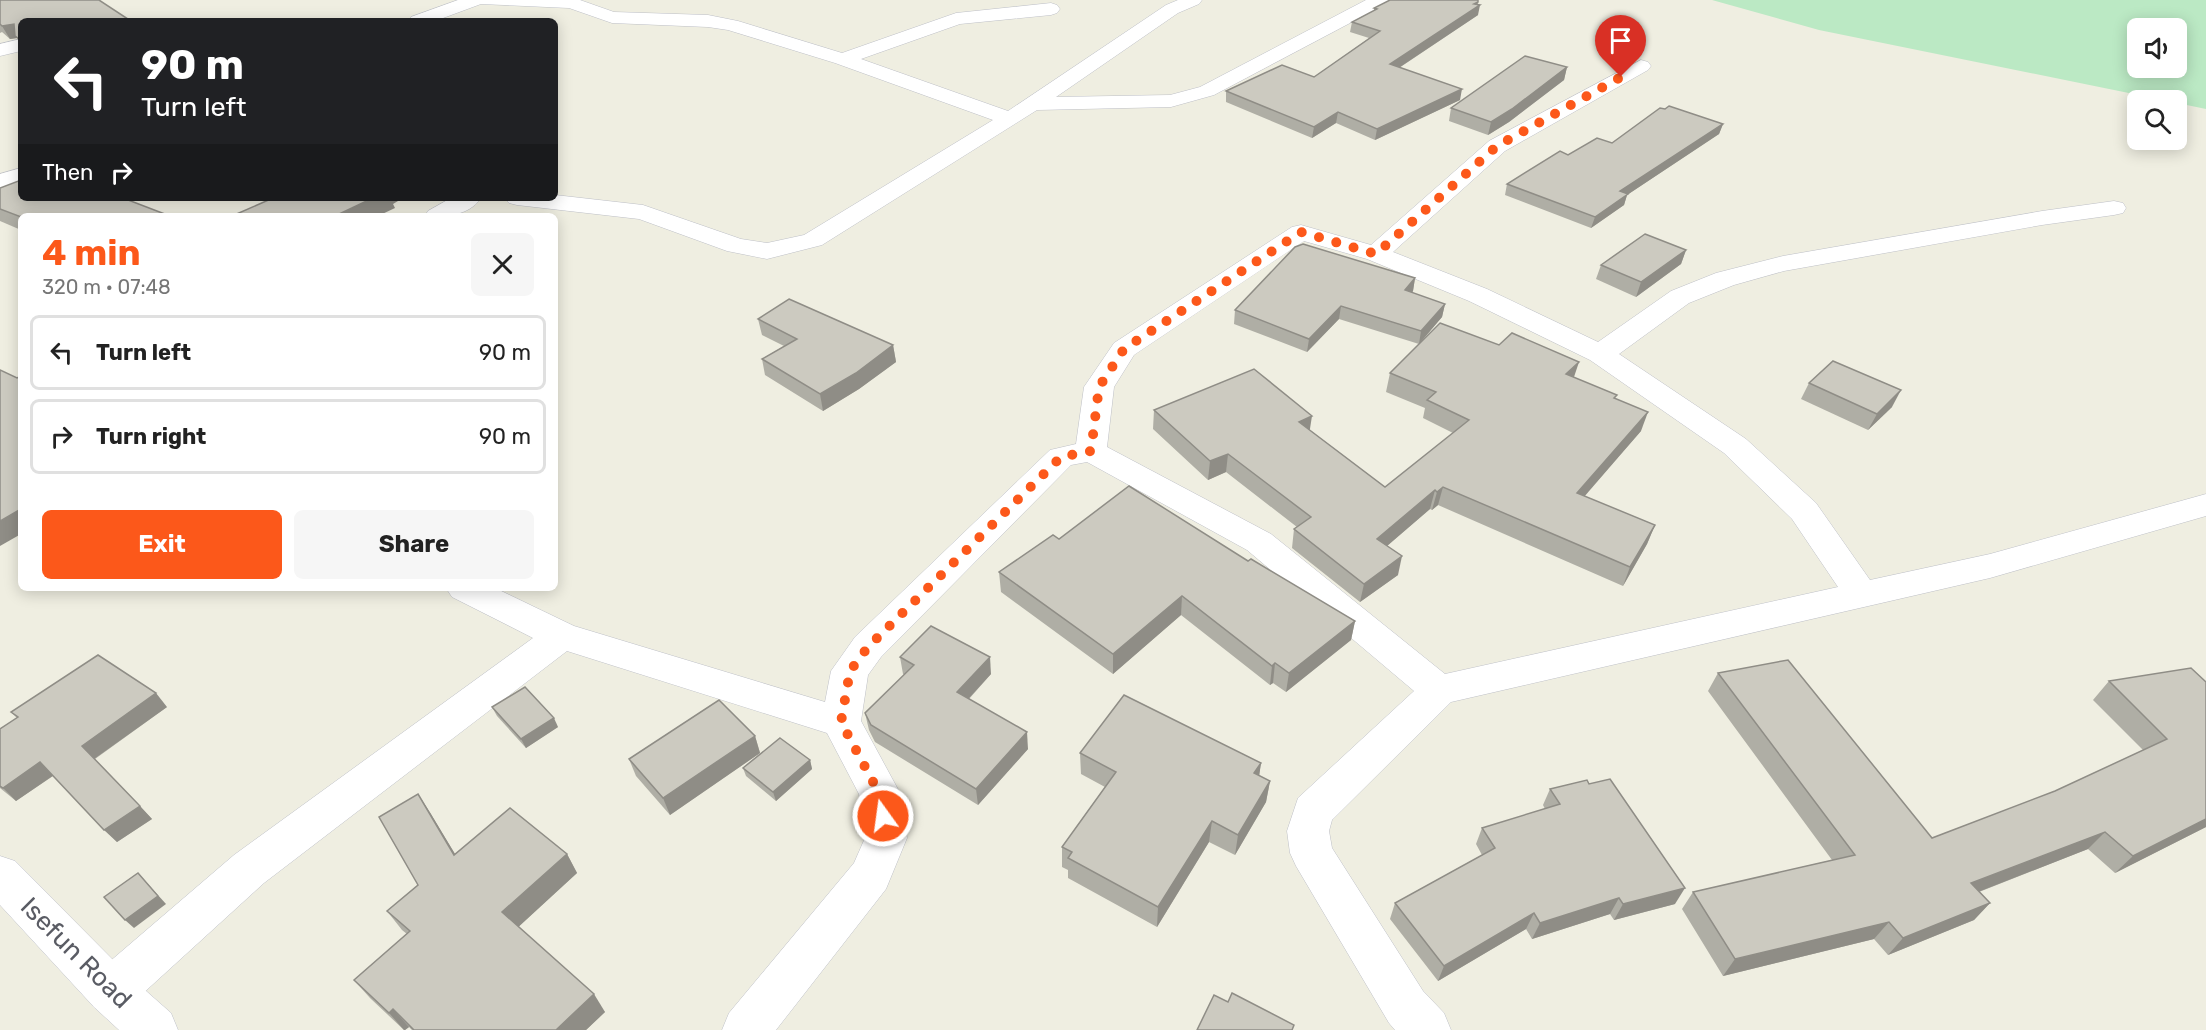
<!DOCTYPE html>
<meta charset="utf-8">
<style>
:root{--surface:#fff;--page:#f6f6f6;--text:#222;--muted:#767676;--line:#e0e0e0;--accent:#fc581a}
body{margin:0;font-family:Rubik,sans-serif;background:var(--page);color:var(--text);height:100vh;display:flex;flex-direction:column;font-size:22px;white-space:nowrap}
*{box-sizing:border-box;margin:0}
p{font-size:20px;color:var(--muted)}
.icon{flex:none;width:33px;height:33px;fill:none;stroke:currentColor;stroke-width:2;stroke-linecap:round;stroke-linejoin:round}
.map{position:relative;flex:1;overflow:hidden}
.sheet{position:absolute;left:18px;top:213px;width:540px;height:378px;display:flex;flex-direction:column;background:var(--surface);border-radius:9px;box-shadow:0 3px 15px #0003}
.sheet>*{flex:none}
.hud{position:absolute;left:18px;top:18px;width:540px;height:183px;border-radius:9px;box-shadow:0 3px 15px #0003;background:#202124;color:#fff;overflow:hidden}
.buttons{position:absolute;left:2127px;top:18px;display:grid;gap:12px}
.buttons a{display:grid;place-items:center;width:60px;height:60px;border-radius:9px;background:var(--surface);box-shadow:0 3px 15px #0003;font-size:30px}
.pin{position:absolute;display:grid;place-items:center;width:51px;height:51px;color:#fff;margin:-62px -26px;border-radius:50% 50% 50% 0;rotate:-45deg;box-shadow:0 0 6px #0007}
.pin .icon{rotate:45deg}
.me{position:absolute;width:66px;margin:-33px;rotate:346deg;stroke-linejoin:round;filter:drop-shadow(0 0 4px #0008)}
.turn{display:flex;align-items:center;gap:21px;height:126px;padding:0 24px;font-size:27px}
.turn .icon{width:78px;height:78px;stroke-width:2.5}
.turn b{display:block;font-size:42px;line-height:51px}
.then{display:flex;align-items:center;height:57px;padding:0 24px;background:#0003;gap:12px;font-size:22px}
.round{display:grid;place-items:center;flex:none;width:63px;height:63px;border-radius:9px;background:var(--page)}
.headline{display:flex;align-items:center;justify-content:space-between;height:102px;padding:0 24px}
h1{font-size:36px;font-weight:700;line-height:45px;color:var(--accent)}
.action{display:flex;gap:12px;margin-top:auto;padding:12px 24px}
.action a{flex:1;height:69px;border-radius:9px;background:var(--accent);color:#fff;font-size:24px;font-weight:700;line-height:69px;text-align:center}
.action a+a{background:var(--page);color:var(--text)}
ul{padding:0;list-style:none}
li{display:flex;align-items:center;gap:18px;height:75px;margin:0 12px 9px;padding:0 12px;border:3px solid var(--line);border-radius:9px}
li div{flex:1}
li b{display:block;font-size:22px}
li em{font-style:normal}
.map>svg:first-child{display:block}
</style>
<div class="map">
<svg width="2206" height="1030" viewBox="0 0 2206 1030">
<rect width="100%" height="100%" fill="#efeee1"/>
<path fill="#bbe9c4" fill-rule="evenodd" d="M1712,0H2206V109L2177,103L2176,100H2163L1819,30ZM2138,28H2176V68H2138Z"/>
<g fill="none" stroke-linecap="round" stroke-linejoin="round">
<defs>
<g id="street">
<polygon points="458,0 580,0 614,12 708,15 738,21 842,53 956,13 1051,3 1057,5 1060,9 1057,13 1051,15 960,24 861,59 1008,111 1166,5 1178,0 1202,0 1199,4 1178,13 1056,97 1170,95 1200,87 1366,0 1389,0 1386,4 1214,95 1171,107 1037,110 822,245 767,259 727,251 639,219 517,205 509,203 505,198 555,198 555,195 643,205 741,239 767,243 804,235 993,120 835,63 728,30 708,27 612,23 569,8 481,4 435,21 409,21 411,17"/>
<polygon points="21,39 21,51 0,56 0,44"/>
<path d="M1641,60L1648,62L1651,66L1648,70L1505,151L1393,252L1487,289L1598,342L1671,291L1716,273L1783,256L2042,211L2114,201L2123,203L2126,208L2123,213L2114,215L2042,225L1784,271L1734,285L1689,303L1619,354L1746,439L1816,503L1870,580L1990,554L2206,494V516L1990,578L1451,702L1332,820L1329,831L1332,848L1423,991L1444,1013L1451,1030H1395L1389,1023L1296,866L1290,853L1287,831L1298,798L1414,691L1247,550L1087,462L1071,465L881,657L868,675L861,721L900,793L907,838L886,889L776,1030H722L729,1013L854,863L865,838L859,794L827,733L567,651L264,883L128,1007L111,1014L94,1007L88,991L94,975L234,855L533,638L452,597L446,588H495L574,626L825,702L831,671L855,637L1050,450L1076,444L1084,387L1114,343L1292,227L1301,225L1371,245L1489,141ZM1304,241L1367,259L1469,301L1590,360L1724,453L1792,519L1838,587L1445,674L1271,534L1107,447L1114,387L1134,355Z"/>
<polygon points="21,168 21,182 0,188 0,174"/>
<path d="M451,198H481C468,217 445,216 425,216L428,211Z"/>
</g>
<polygon id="secondary" points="0,856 15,861 128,975 171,1013 178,1030 119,1030 94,1007 0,905"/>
</defs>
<use href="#street" stroke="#bec0c7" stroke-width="1"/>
<use href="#secondary" stroke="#bec0c9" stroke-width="1"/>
<use href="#street" fill="#fff" fill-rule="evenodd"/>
<use href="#secondary" fill="#fff" fill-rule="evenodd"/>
</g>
<g fill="#afaea5">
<polygon points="0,0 21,21 21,46 17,38 10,39 2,32 0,33"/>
<polygon points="1477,5 1478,15 1399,68 1460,100 1375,140 1336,123 1312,138 1226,102 1226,91 1314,77 1369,38 1350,32 1352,22 1374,11 1374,8"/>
<polygon points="1567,67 1564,80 1509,122 1488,135 1449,121 1451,108"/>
<polygon points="1723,124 1719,134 1627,195 1624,205 1591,228 1505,195 1507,184 1568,155 1612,143"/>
<polygon points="0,188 21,216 21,230 0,221"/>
<polygon points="1686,250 1681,264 1636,297 1596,279 1601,265"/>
<polygon points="1415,278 1413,291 1412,293 1445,304 1442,317 1419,344 1339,319 1307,352 1234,324 1235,310"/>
<polygon points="758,319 893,345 896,362 859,389 823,411 765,375 762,359 784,346 762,335"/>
<polygon points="1390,373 1574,377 1615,399 1641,431 1584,496 1655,525 1647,544 1623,586 1438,505 1432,510 1430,509 1387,546 1398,575 1360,602 1292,548 1294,529 1297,527 1226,472 1208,480 1153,429 1154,410 1310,430 1385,487 1453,433 1423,418 1425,408 1386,392"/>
<polygon points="1809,383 1892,407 1868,430 1801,399"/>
<polygon points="1059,539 1248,561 1355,621 1351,640 1286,692 1273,683 1270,685 1181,615 1113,674 1001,592 999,572"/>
<polygon points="900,657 991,674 969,699 1028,749 978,805 875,742 869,730 865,713 905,675 903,674"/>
<polygon points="1718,673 1932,838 2055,791 2143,750 2093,700 2109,681 2206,682 2206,827 2115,873 2088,849 1979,892 1990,903 1974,920 1888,955 1874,939 1723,976 1682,909 1693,892 1832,860 1708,691"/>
<polygon points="167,707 95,759 152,819 117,842 53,776 16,801 0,788 0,729 17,718 11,712"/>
<polygon points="492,707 558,727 526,748 497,716"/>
<polygon points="755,736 760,753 670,815 636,776 629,759"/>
<polygon points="1080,753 1261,763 1259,775 1270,781 1266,802 1235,855 1209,842 1157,927 1068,878 1068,870 1062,867 1062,847 1105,787 1081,774"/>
<polygon points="810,760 812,769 776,801 746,776 743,768"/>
<polygon points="1589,784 1675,904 1614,920 1610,914 1532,939 1526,929 1438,981 1390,919 1395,903 1482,855 1476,844 1482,828 1545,809 1543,805 1550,789"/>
<polygon points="418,794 455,854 567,854 577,873 518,927 605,1012 586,1030 412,1030 409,1027 405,1030 404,1030 370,998 354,980 407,934 402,930 387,911 418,885"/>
</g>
<g fill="#8f8d86">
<polygon points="1478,2 1477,7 1480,5 1478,15 1388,75 1390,64"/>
<polygon points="14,24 15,36 17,38 10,39 2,26"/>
<polygon points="1567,67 1564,80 1509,122 1488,135 1491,122"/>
<polygon points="1462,89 1460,100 1375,140 1377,129"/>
<polygon points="1338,112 1336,123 1312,138 1314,127"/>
<polygon points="1723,124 1719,134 1627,195 1624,205 1591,228 1595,217 1620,191"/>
<polygon points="373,198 397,198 398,201 393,204 395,208 378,216 335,216"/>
<polygon points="1686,250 1681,264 1636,297 1641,282"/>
<polygon points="1415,278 1413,291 1403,303 1405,290"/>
<polygon points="1445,304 1442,317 1419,344 1421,331"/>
<polygon points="1341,306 1339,319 1307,352 1309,339"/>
<polygon points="893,345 896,362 859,389 823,411 820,394"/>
<polygon points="1579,362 1573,380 1566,374"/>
<polygon points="1901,390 1892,407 1868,430 1877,414"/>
<polygon points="1648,412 1641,431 1571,512 1577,493"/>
<polygon points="1312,416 1309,435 1299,422"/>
<polygon points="1228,454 1226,472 1208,480 1210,461"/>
<polygon points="1443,487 1438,505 1432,510 1437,492"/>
<polygon points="1435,490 1430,509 1373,558 1377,539"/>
<polygon points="21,509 21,534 0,546 0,521"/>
<polygon points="1655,525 1647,544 1623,586 1630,567"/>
<polygon points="1402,556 1398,575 1360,602 1364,584"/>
<polygon points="1182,596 1181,615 1113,674 1113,654"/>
<polygon points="1355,621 1351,640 1286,692 1289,673"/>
<polygon points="990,657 991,674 959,709 957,692"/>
<polygon points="1275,663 1273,683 1270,685 1272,666"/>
<polygon points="156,693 167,707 94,759 82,746"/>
<polygon points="554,718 558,727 526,748 521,739"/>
<polygon points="1027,732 1028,749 978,805 976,789"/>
<polygon points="755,736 760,753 670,815 663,798"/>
<polygon points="810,760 812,769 776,801 773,792"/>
<polygon points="40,762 54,775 16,801 3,788"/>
<polygon points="1261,763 1258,784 1254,773"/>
<polygon points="1270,781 1266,802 1235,855 1238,835"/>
<polygon points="418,794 431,814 467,874 454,855"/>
<polygon points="140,806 152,819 117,842 104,830"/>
<polygon points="2206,819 2206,827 2115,873 2133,856"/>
<polygon points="1212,821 1209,842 1157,927 1158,907"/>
<polygon points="2105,832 2088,849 1955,901 1971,883"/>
<polygon points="567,854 577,873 514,931 502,912"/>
<polygon points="138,873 166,904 134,928 125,920"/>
<polygon points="1685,888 1675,904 1614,920 1623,904"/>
<polygon points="1619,898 1610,914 1532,939 1540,923"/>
<polygon points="1990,903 1974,920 1888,955 1903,938"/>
<polygon points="1534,913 1526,929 1438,981 1444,966"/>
<polygon points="1889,922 1874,939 1723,976 1735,959"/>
<polygon points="594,994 605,1012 586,1030 556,1030"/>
<polygon points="393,1009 409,1027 405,1030 404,1030 389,1013"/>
</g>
<g fill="#cccac0" stroke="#8f8d86" stroke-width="1.5">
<polygon points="0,0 99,0 131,21 21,21 21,40 15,36 14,24 2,26 0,24"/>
<polygon points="1390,0 1478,0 1478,2 1474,4 1480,5 1390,64 1462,89 1377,129 1338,112 1314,127 1226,91 1282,65 1314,77 1380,31 1352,22 1377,9 1374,8"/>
<polygon points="1525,56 1567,67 1512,109 1491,122 1451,108"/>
<polygon points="1669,106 1723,124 1620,191 1628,194 1595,217 1507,184 1560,151 1568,155 1597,138 1612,143 1660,108 1665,109"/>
<polygon points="21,180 21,198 123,198 170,216 21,216 21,217 0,209 0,188"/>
<polygon points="273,198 373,198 335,216 232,216"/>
<polygon points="1645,234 1686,250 1641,282 1601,265"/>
<polygon points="1303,244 1415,278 1405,290 1445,304 1421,331 1341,306 1309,339 1235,310 1295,247"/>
<polygon points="789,299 893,345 856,373 820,394 762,359 797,339 758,319"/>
<polygon points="1440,323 1499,345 1512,333 1579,362 1566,374 1617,395 1614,398 1648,412 1577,493 1655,525 1630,567 1443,487 1437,492 1435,490 1377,539 1402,556 1364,584 1294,529 1311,517 1228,454 1210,461 1154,410 1254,369 1312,416 1299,422 1385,487 1469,420 1427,400 1436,392 1390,373"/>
<polygon points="1833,361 1901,390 1877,414 1809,383"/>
<polygon points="0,370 17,378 21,376 21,509 0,521"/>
<polygon points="1129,486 1248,561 1251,559 1355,621 1289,673 1275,663 1272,666 1182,596 1113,654 999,572 1053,535 1059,539"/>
<polygon points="931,626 990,657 957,692 1027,732 976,789 871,725 865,713 914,665 900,657"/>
<polygon points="98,655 156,693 82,746 140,806 104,830 40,762 3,788 0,786 0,729 18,717 11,712"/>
<polygon points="1788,660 1932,838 2055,791 2167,739 2109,681 2191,668 2206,682 2206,819 2133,856 2105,832 1971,883 1990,903 1903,938 1889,922 1735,959 1693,892 1855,855 1718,673"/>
<polygon points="525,687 554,718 521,739 492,707"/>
<polygon points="1124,695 1261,763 1254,773 1270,781 1238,835 1212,821 1158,907 1068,858 1072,852 1062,847 1116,772 1080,753"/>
<polygon points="719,700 755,736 663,798 629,759"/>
<polygon points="780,738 810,760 773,792 743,768"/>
<polygon points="1610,779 1685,888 1623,904 1619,898 1540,923 1534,913 1444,966 1395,903 1495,848 1482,828 1560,804 1550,789 1587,780 1589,784"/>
<polygon points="418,794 454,855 510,808 567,854 502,912 594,994 556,1030 414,1030 393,1009 389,1013 354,980 410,931 387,911 418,885 379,817"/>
<polygon points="138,873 158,896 125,920 104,897"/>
<polygon points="1232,993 1294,1025 1292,1030 1197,1030 1214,995 1228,1002"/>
</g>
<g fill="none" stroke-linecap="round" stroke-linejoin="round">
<polyline stroke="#fc581a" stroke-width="10" stroke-dasharray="0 18" points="883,816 879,793 841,722 850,671 868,647 1061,457 1091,451 1099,387 1124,349 1301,232 1376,254 1497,146 1621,77"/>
</g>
<g text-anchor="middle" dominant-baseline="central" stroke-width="4.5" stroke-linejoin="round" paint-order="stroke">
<g font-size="26" fill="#5a5c64" stroke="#fff">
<text transform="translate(76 953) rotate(45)">Isefun Road</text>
</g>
</g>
</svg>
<div class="buttons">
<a><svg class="icon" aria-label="sound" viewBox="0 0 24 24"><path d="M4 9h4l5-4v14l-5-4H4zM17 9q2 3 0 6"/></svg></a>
<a><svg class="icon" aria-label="search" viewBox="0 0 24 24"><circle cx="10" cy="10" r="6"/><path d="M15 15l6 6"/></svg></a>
</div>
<div class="pin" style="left:1621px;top:77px;background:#d93025"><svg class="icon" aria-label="arrive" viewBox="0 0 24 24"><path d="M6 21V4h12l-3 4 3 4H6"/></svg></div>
<svg class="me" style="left:883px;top:816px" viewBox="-20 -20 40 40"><circle r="17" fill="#fc581a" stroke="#fff" stroke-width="3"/><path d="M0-11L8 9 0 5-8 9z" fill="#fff"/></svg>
<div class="hud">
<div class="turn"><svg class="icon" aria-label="left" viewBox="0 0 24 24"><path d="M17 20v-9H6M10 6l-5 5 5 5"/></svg><div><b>90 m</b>Turn left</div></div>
<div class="then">Then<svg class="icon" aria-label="right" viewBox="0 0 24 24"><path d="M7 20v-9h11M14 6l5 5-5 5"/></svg></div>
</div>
<section class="sheet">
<div class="headline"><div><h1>4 min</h1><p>320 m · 07:48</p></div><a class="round"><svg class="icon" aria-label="close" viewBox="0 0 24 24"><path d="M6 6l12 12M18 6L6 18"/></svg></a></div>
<ul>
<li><svg class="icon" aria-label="left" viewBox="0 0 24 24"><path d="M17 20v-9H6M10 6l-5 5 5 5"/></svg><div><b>Turn left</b></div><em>90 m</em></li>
<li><svg class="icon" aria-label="right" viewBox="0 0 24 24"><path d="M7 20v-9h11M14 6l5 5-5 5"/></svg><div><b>Turn right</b></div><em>90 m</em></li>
</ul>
<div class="action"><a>Exit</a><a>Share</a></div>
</section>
</div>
